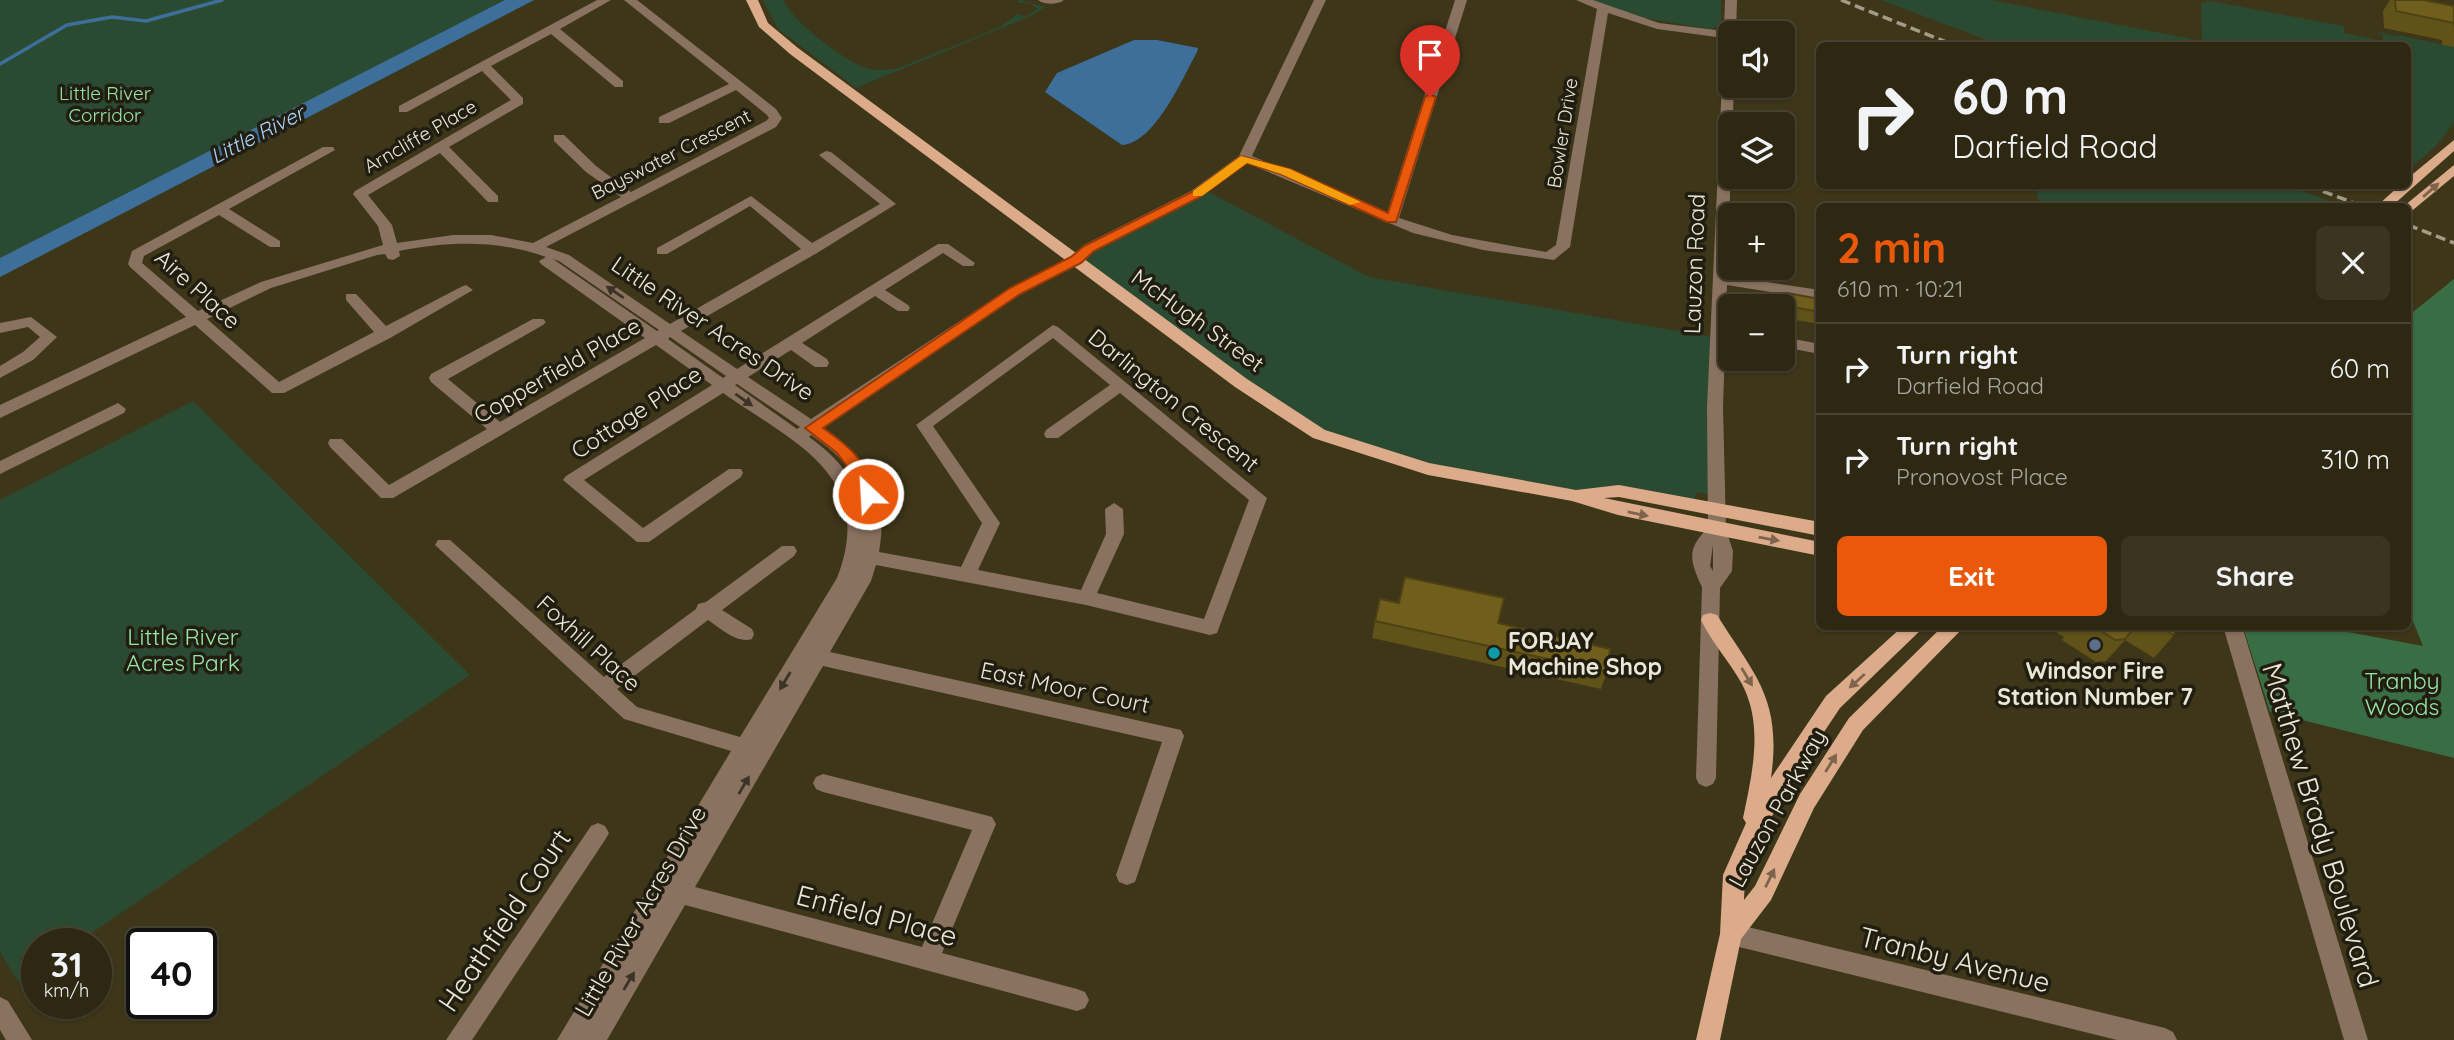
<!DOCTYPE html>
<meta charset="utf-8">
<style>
:root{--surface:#2e2813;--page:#3a3421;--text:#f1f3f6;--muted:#a7a6a0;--line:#494433;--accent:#ea580c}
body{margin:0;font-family:Quicksand,sans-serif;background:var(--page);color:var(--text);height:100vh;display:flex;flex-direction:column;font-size:26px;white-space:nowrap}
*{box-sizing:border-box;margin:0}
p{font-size:23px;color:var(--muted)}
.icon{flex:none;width:38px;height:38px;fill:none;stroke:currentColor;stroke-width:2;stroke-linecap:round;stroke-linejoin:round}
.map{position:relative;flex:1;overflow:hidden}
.drawer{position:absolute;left:1816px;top:203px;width:595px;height:427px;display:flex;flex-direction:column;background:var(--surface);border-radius:10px;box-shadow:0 2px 5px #0004,0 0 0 2px var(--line)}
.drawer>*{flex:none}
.banner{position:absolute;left:1816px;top:42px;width:595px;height:147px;border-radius:10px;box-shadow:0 2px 5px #0004,0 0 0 2px var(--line);background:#2e2813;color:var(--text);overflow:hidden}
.controls{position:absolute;left:1718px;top:21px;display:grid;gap:14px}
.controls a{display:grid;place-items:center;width:77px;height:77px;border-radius:10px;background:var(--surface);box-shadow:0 2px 5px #0004,0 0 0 2px var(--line);font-size:35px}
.speed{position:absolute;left:21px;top:928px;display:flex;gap:14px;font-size:35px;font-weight:700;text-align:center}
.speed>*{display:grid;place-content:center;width:91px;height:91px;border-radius:50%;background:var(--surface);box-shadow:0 2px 5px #0004,0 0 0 2px var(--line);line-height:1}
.speed small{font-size:18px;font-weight:400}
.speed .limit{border:4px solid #111;border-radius:10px;background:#fff;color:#111}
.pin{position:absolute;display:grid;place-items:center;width:60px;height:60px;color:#fff;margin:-72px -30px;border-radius:50% 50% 50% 0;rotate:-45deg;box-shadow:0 0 7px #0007}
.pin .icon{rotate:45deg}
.me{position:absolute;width:77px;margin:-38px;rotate:335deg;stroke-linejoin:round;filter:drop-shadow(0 0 5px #0008)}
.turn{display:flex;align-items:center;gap:24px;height:147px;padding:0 21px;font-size:32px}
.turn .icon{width:91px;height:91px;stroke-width:2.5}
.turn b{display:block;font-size:49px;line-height:60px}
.round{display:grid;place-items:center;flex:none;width:74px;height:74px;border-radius:10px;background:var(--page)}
.summary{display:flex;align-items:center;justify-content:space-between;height:119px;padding:0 21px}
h1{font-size:42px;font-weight:700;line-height:52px;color:var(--accent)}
.action{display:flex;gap:14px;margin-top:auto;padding:14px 21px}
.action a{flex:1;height:80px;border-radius:10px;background:var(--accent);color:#fff;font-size:28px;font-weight:700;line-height:80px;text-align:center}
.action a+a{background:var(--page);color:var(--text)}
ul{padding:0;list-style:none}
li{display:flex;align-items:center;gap:21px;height:91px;padding:0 21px;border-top:2px solid var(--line)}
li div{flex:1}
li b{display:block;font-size:26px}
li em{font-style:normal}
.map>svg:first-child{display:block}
</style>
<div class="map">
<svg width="2454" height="1040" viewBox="0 0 2454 1040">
<rect width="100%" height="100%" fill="#3e3619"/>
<g fill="#2b4a32">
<polygon points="0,0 534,0 0,277"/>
<path d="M763,0H784C791,21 842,58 863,67C874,71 885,70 896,69L1000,27L1018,14L1025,17L1037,9L1032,4L1017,2L1020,0L1045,7L1031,16L856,88L778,29Z"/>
<polygon points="1592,0 1721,0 1721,26 1710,29 1638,17"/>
<polygon points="1881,0 1991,0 2202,41 2201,3 2210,1 2344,26 2344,33 2382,41 2383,35 2371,30 2398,37 2397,35 2454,47 2454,123 2437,145 2408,170 2408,46 2000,45"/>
<polygon points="2035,186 2285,186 2346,206 2040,206"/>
<polygon points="1203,189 1369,277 1718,338 1718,496 1696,492 1694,506 1619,491 1572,495 1428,469 1319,434 1076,260"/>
<polygon points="193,401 470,675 77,943 37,943 37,970 19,983 0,952 0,500"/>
</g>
<polygon fill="#396e45" points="2454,279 2454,758 2270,712 2243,627 2321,627 2423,646 2408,609 2408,316"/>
<g fill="#3d6f9a">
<polygon points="505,0 534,0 0,277 0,258"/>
<path d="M1134,40H1157L1198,48L1197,52C1182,79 1155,143 1122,145L1045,92L1057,73Z"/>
</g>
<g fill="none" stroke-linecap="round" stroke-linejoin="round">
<polyline stroke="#3d6f9a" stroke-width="3.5" points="0,64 67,25 112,17 146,21 222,0"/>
<g fill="#8a7261" fill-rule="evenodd">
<path d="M597,0H611L560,29L623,81V87H615L551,34L491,66L523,98V104L449,147L498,196V202H488L440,153L368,195L392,225L397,243L453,235H491L533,243L621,197L586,172L554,141V135H564L596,166L631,192L766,121L769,118L767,115L736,90L669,123H659V117L729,84L624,0H637L776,109L782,118L776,127L546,247L569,255L670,324L801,249L750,206L667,254H657V248L751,196L812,243L880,204L819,155L826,151L831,152L896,204L817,253L681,331L737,369L938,244H948L975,263L973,266H963L943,253L885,290L908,305L910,308L908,311H898L875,296L802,343L827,359L829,363L827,367H815L791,350L748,377L811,419L1010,288L1071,257L1084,245L1191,191L1239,156L1314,0H1326L1252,156L1387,213L1455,0H1467L1399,218L1452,235L1546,252L1556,245L1597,9L1576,0H1593L1659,23L1724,31L1725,0H1737L1736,33H1731V86H1734L1727,276L1820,290V300L1727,285L1723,407L1726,530L1733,551L1732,571L1720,588L1716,778L1713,784L1706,787L1699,784L1696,778L1702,587C1690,561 1686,549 1708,528L1707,407L1724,38L1657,29L1608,13L1570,247L1554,260L1483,250L1413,233L1247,163L1201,197L1094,251L1081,263L1020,294L823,427C870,459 889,494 879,552L961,567L982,523L916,425L1053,325L1058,327L1267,498L1217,633L1210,635L1086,605L876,565L871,581L830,652L1181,730L1184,736L1135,882L1127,885L1119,882L1116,875L1162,742L823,666L695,887L922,947L972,830L823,792L816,789L813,783L816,777L823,774L985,815L992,817L996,824L942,953L1077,989L1085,992L1089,1000L1085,1008L1077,1011L685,905L607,1040H557L731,751L624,719L435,545L438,540H450L604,677L696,609L698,604L706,602L782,546H794L797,551L794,556L722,610L752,629L754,634L752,639C737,644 720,628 708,620L617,689L637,707L740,737L837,578C877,475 794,443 723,393L584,480L643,528L729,469H741L743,473L741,477L649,542H637L563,480L566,476L712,385L656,345L393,498H381L330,447L328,443L330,439H342L389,485L487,429L431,382L429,378L431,374L533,319H543L546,322L543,325L448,379L500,422L645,338L541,264L539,261L546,257C500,240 448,241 399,251L400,256L393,260L388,259L385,254L377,255L271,288L207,319L279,382L374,332L346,300V294H356L386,326L461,287L466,285L473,290L390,338L284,393H272L195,325L0,418V405L186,317L130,267L128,264L132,251L323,147H333L335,150L229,209L280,241V247H270L219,215L144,256L142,263L198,311L261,282L383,245L378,226L353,194L355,191L511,100L482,71L407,112H399V106ZM553,259L559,261L659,330L657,331ZM670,337L726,376L723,378L668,339ZM1053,338L1110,385L1046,430L1044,434L1046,438H1058L1120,393L1249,500L1204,619L1097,593L1124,534L1123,509L1114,503L1105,509L1106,534L1081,590L978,570L1000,523L933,426ZM737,384L800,427L797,429L735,385ZM811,435C840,455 860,474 864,511C855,478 836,456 809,437ZM1713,545V571L1710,566Z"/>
<path d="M1038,0H1064C1058,5 1044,5 1038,0Z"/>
<polygon points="31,317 57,337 33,360 0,378 0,366 23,352 40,337 28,327 0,333 0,323"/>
<polygon points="1783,337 1820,344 1820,354 1783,347"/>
<polygon points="118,403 126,409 124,413 0,474 0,461"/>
<polygon points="2223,626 2242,626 2368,1040 2344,1040"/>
<polygon points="598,823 605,826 609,833 605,840 472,1040 446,1040 591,826"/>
<polygon points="1731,923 2165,1028 2173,1032 2177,1040 2117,1040 1731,945 1723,942 1720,934 1723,926"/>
<polygon points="0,997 8,1001 32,1040 6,1040 0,1030"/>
</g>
<g fill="#dcab89" fill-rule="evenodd">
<polygon points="746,0 758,0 768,23 798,48 1247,379 1325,430 1429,463 1576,490 1619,485 1820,522 1820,536 1619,497 1604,498 1820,542 1820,556 1618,515 1572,501 1428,475 1313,438 1235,387 790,54 759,27"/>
<polygon points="2454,140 2454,151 2392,206 2377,206 2399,186 2408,186 2408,178"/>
<polygon points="2454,165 2454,176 2408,214 2408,206 2404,206"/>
<path d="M1710,613L1717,615C1756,677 1782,699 1771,778L1826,696L1903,626H1925L1840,708L1788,786L1762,835L1745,875L1744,900L1755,886L1800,794L1849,718L1943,626H1965L1863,730L1814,808L1771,900L1741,939L1720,1040H1696L1720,934L1723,875L1746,823L1743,818C1752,774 1764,726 1742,684C1730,662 1712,643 1701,620L1703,615Z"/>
</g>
<g stroke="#a39d87" stroke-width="3.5" stroke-dasharray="10 5" stroke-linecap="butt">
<polyline points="1841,0 1956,46"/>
<polyline points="2309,186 2362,206"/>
<polyline points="2408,225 2454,243"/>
</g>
</g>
<g fill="#605218">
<polygon points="2390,0 2423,0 2454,6 2454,47 2442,45 2442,40 2384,28 2383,11"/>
<polygon points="1782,296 1820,299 1820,324 1783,318 1783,306 1778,306"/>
<polygon points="1399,603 1498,623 1607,672 1601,689 1372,638 1375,621"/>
<polygon points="2062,626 2180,626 2181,627 2154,658 2125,640 2106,661 2096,662 2062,640 2064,637 2057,633"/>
</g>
<g fill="#705f1c" stroke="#4e4214" stroke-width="2">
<polygon points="2395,0 2423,0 2454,6 2454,27 2454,23 2396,11"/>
<polygon points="1787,293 1820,299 1820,312 1787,306 1782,303 1782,296"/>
<polygon points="1405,577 1504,598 1498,623 1610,649 1607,672 1375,621 1380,599 1399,603"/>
<polygon points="2094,626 2136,626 2125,639 2115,640"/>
<polygon points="2159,626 2180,626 2181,627 2173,635"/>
</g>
<defs><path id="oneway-solid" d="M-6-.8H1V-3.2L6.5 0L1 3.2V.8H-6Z" transform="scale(1.75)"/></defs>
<g fill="#7e644d">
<use href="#oneway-solid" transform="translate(2431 190) rotate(-41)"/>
<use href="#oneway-solid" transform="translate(1638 514) rotate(11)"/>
<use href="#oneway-solid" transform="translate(1769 539) rotate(10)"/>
<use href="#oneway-solid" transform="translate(1747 677) rotate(59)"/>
<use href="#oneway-solid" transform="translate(1857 681) rotate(138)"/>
<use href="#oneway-solid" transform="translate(1831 763) rotate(-58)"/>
<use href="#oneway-solid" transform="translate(1770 878) rotate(-64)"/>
</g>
<g fill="#3b3325">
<use href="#oneway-solid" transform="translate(615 292) rotate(-146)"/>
<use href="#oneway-solid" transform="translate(744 400) rotate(35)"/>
<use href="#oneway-solid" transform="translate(785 681) rotate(121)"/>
<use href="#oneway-solid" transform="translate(744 785) rotate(-60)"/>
<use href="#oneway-solid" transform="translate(629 981) rotate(-59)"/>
</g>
<path fill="#ea580c" stroke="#983908" stroke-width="2" d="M1430,94L1436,97L1396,222H1387L1281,174L1247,163L1200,197L1094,251L1081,263L1020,294L823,428C848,445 869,463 876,494L874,498H863L857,480L837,453L805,428L1010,288L1071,257L1084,246L1192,192L1241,156L1290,169L1388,213L1425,97Z"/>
<polygon fill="#f59e0b" points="1241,156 1290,169 1361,202 1350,205 1281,174 1247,163 1202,196 1193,196 1193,191"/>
<circle fill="#5c6f8a" stroke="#211e11" stroke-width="2.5" cx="2095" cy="645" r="7"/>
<circle fill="#0f9aa8" stroke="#211e11" stroke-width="2.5" cx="1494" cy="653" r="7"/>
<g text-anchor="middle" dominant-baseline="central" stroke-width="7" stroke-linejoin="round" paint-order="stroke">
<g font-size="19" fill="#96e4a6" stroke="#211e11">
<text x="105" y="93">Little River<tspan x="105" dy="22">Corridor</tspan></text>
</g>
<g font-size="19" fill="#ebe7d5" stroke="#211e11">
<text transform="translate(1562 133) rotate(-81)">Bowler Drive</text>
<text transform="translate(420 136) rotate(-30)">Arncliffe Place</text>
<text transform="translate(671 154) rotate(-27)">Bayswater Crescent</text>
</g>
<g font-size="21" font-style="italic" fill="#aad4fb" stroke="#211e11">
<text transform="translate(257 134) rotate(-27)">Little River</text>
</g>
<g font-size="23" fill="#ebe7d5" stroke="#211e11">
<text transform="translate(1694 264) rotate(-88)">Lauzon Road</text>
<text transform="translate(198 289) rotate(42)">Aire Place</text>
<text transform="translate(1198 320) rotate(36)">McHugh Street</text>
<text transform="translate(713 328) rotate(34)">Little River Acres Drive</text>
<text transform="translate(557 370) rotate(-30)">Copperfield Place</text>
<text transform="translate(1174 400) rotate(39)">Darlington Crescent</text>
<text transform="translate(636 412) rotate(-33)">Cottage Place</text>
<text transform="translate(589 643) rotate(42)">Foxhill Place</text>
<text transform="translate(1065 687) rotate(12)">East Moor Court</text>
<text transform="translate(1777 808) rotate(-61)">Lauzon Parkway</text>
<text transform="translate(640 911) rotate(-60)">Little River Acres Drive</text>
</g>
<g font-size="23" fill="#96e4a6" stroke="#211e11">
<text x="183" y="636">Little River<tspan x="183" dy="26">Acres Park</tspan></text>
<text x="2402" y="680">Tranby<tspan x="2402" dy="26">Woods</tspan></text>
</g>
<g font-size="23" font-weight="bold" fill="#ebe7d5" stroke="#211e11" text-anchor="start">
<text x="1508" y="640">FORJAY<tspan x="1508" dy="26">Machine Shop</tspan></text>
<text x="2095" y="670" text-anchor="middle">Windsor Fire<tspan x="2095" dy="26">Station Number 7</tspan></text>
</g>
<g font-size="28" fill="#ebe7d5" stroke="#211e11">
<text transform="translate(2321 825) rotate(73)">Matthew Brady Boulevard</text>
<text transform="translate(877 915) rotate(15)">Enfield Place</text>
<text transform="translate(504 920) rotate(-56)">Heathfield Court</text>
<text transform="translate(1955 959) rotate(14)">Tranby Avenue</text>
</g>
</g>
</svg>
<div class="controls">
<a><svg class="icon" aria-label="sound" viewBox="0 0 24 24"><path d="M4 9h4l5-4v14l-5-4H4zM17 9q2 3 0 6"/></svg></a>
<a><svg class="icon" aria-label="layers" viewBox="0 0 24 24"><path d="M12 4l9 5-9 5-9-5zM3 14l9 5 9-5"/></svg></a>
<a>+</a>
<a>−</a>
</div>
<div class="speed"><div>31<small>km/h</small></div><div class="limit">40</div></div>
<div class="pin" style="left:1430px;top:97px;background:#d93025"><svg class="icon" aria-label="arrive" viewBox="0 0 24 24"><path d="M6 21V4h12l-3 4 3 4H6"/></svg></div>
<svg class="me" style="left:868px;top:494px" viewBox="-20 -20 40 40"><circle r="17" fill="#ea580c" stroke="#fff" stroke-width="3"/><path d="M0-11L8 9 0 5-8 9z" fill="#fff"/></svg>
<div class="banner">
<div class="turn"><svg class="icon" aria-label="right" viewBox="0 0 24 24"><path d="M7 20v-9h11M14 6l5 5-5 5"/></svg><div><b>60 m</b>Darfield Road</div></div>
</div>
<section class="drawer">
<div class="summary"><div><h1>2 min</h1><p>610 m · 10:21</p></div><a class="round"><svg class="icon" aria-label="close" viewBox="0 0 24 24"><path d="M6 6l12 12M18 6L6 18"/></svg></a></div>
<ul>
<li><svg class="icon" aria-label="right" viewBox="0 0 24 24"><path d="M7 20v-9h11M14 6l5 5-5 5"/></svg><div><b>Turn right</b><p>Darfield Road</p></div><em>60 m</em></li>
<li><svg class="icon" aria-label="right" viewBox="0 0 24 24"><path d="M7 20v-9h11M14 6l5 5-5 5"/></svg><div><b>Turn right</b><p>Pronovost Place</p></div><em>310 m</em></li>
</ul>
<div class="action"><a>Exit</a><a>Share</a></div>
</section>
</div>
